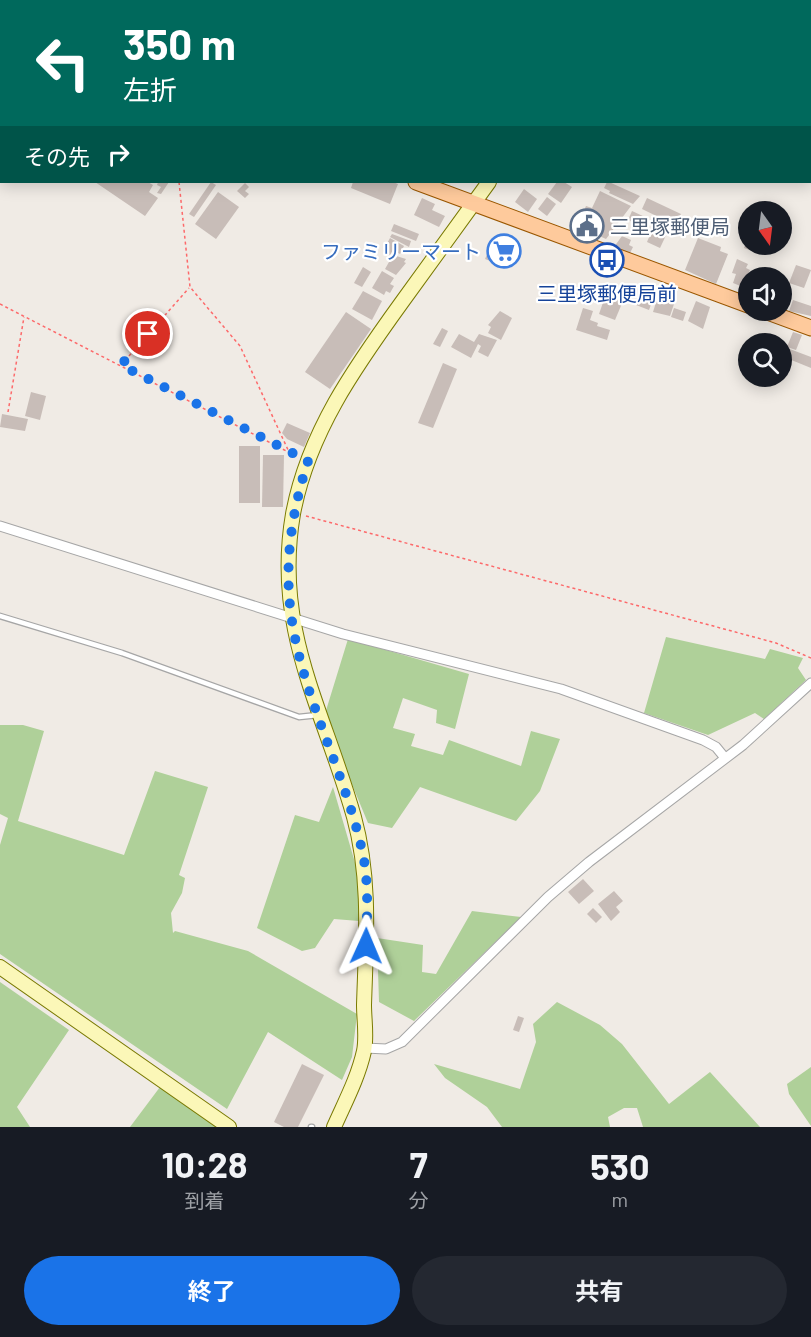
<!DOCTYPE html>
<html lang="ja">
<meta charset="utf-8">
<style>
:root{--surface:#171b24;--page:#242831;--text:#f1f3f6;--muted:#9ea1a6;--accent:#1a73e8}
body{margin:0;font-family:Barlow,"Noto Sans JP",sans-serif;background:var(--page);color:var(--text);height:100vh;display:flex;flex-direction:column;font-size:22px;white-space:nowrap}
*{box-sizing:border-box;margin:0}
p{font-size:20px;color:var(--muted)}
.icon{flex:none;width:33px;height:33px;fill:none;stroke:currentColor;stroke-width:2;stroke-linecap:round;stroke-linejoin:round}
.map{position:relative;height:1127px;overflow:hidden}
.drawer{display:flex;flex-direction:column;background:var(--surface);flex:1}
.drawer>*{flex:none}
.guide{position:absolute;left:0px;top:0px;width:812px;height:183px;box-shadow:0 3px 15px #0003;background:#00695c;color:#fff;overflow:hidden}
.needle{width:39px;rotate:166deg}
.fabs{position:absolute;left:738px;top:201px;display:grid;gap:12px}
.fabs a{display:grid;place-items:center;width:54px;height:54px;border-radius:50%;background:var(--surface);box-shadow:0 3px 15px #0003;font-size:30px}
.pin{position:absolute;display:grid;place-items:center;width:51px;height:51px;color:#fff;margin:-26px;border:3px solid #fff;border-radius:50%;box-shadow:0 2px 6px #0007}
.me{position:absolute;width:66px;margin:-33px;rotate:1deg;stroke-linejoin:round;filter:drop-shadow(0 0 4px #0008)}
.turn{display:flex;align-items:center;gap:21px;height:126px;padding:0 24px;font-size:27px}
.turn .icon{width:78px;height:78px;stroke-width:2.5}
.turn b{display:block;font-size:42px;line-height:51px}
.then{display:flex;align-items:center;height:57px;padding:0 24px;background:#0003;gap:12px;font-size:22px}
.eta{display:flex;justify-content:space-evenly;align-items:center;height:102px;text-align:center}
.eta b{font-size:36px;font-weight:700;line-height:42px}
.cta{display:flex;gap:12px;margin-top:auto;padding:12px 24px}
.cta a{flex:1;height:69px;border-radius:36px;background:var(--accent);color:#fff;font-size:24px;font-weight:700;line-height:69px;text-align:center}
.cta a+a{background:var(--page);color:var(--text)}
.map>svg:first-child{display:block}
</style>
<div class="map">
<svg width="811" height="1127" viewBox="0 0 811 1127">
<rect width="100%" height="100%" fill="#f0ebe5"/>
<g fill="#afd099">
<polygon points="666,637 765,659 770,649 803,658 798,668 806,680 764,719 755,713 708,735 644,713"/>
<polygon points="348,639 469,674 455,729 436,723 437,710 403,698 393,728 415,734 411,746 443,755 449,740 521,766 531,731 560,739 540,791 516,821 420,787 392,828 368,823 324,717"/>
<polygon points="0,725 23,725 44,731 18,821 124,855 155,771 208,787 179,875 185,878 182,893 171,913 173,933 175,931 248,951 357,1014 352,1057 342,1080 268,1032 227,1109 0,954 0,845 8,818 0,814"/>
<polygon points="333,787 360,880 359,921 334,919 315,948 302,951 257,928 295,815 319,822"/>
<polygon points="472,911 521,917 414,1021 379,1002 377,938 423,945 422,972 436,974"/>
<polygon points="0,982 69,1030 17,1107 30,1127 0,1127"/>
<polygon points="557,1002 600,1025 622,1044 669,1104 710,1072 760,1127 643,1127 637,1108 624,1108 608,1117 610,1127 502,1127 487,1107 445,1078 434,1064 520,1089 536,1042 533,1024"/>
<polygon points="811,1067 811,1126 789,1094 787,1084"/>
<polygon points="160,1087 216,1127 130,1127"/>
</g>
<g fill="#c8bdb8">
<polygon points="95,182 148,182 153,185 149,192 158,198 145,216"/>
<polygon points="158,182 169,182 161,194 157,193 161,187 157,185"/>
<polygon points="211,182 216,185 194,217 189,214"/>
<polygon points="353,182 393,182 398,184 390,204 351,188"/>
<polygon points="557,182 564,182 572,187 561,203 548,194"/>
<polygon points="607,182 609,182 640,196 633,204 609,193 610,191 604,188"/>
<polygon points="245,183 249,187 245,191 249,194 245,198 237,191"/>
<polygon points="524,189 537,199 528,212 515,202"/>
<polygon points="600,191 631,206 606,239 577,226 586,206 592,208"/>
<polygon points="218,192 239,207 216,239 195,224"/>
<polygon points="547,197 556,204 547,216 538,209"/>
<polygon points="422,198 435,204 432,210 445,216 439,227 414,215"/>
<polygon points="647,198 681,214 675,225 642,209"/>
<polygon points="632,211 645,217 641,226 628,220"/>
<polygon points="655,223 669,229 660,248 647,242"/>
<polygon points="394,224 419,234 416,241 391,231"/>
<polygon points="392,234 411,241 409,247 390,237"/>
<polygon points="622,236 631,240 629,245 633,247 630,253 614,247"/>
<polygon points="748,237 748,244 761,244 758,253 744,248"/>
<polygon points="390,238 404,246 400,254 393,250 390,255 383,251"/>
<polygon points="698,238 721,247 720,251 728,254 716,284 685,270"/>
<polygon points="491,245 515,253 509,268 485,259"/>
<polygon points="393,255 406,259 404,262 406,263 396,275 385,269"/>
<polygon points="737,259 748,264 746,268 750,270 743,287 733,283 736,274 732,273"/>
<polygon points="796,265 811,270 804,288 789,283"/>
<polygon points="363,267 371,272 362,287 354,283"/>
<polygon points="382,271 394,278 390,284 394,286 390,293 386,291 384,295 372,288"/>
<polygon points="363,291 382,301 372,320 352,309"/>
<polygon points="606,294 623,301 615,320 599,314"/>
<polygon points="640,294 653,299 649,310 636,305"/>
<polygon points="657,299 674,304 670,316 653,312"/>
<polygon points="793,300 811,306 811,316 789,311"/>
<polygon points="696,301 710,307 703,329 688,321"/>
<polygon points="583,308 593,311 590,320 598,323 597,326 610,330 607,340 576,330"/>
<polygon points="674,308 686,312 683,321 671,317"/>
<polygon points="500,311 512,318 501,340 488,333 491,327 488,325"/>
<polygon points="346,312 371,329 330,389 305,372"/>
<polygon points="442,328 448,331 440,347 433,344"/>
<polygon points="793,332 802,335 796,350 787,347"/>
<polygon points="459,334 474,342 479,334 497,340 488,357 478,352 481,346 478,344 471,358 451,347"/>
<polygon points="787,348 811,357 811,368 784,357"/>
<polygon points="443,363 457,369 433,428 418,423"/>
<polygon points="31,392 46,396 40,420 25,416"/>
<polygon points="2,414 28,419 25,431 0,427"/>
<polygon points="287,423 310,433 304,447 287,439 282,433"/>
<rect x="239" y="446" width="21" height="57"/>
<polygon points="263,455 284,455 283,507 262,507"/>
<polygon points="583,879 594,891 579,904 568,892"/>
<polygon points="614,891 623,901 616,907 620,912 611,921 598,904"/>
<polygon points="593,908 602,917 596,923 587,914"/>
<polygon points="518,1016 524,1018 519,1032 513,1030"/>
<polygon points="302,1064 324,1075 298,1127 284,1127 274,1122"/>
</g>
<g fill="none" stroke-linecap="round" stroke-linejoin="round">
<defs>
<g id="lane">
<polyline points="490,2 492,0"/>
<polyline points="0,616 122,653 299,717 318,715"/>
<polyline points="311,1127 312,1127"/>
</g>
<g id="street">
<polyline points="0,152 2,150"/>
<polyline points="0,526 343,634 561,689 703,740 716,747 725,758"/>
<polyline points="365,1048 386,1049 402,1042 548,897 589,862 743,745 811,683"/>
</g>
<g id="secondary">
<polyline points="810,28 811,28"/>
<polyline points="0,967 229,1127"/>
<path d="M334,1127C345,1102 358,1078 364,1051C367,1037 364,1019 364,1005C366,941 371,879 354,817C324,710 273,630 293,514C308,433 355,367 402,302C431,262 460,222 489,182"/>
</g>
<g id="primary">
<polyline points="87,0 89,2"/>
<polyline points="416,182 748,305"/>
<polyline points="762,310 811,328"/>
</g>
</defs>
<use href="#lane" stroke="#a6a6a6" stroke-width="7"/>
<use href="#street" stroke="#a6a6a6" stroke-width="11"/>
<use href="#secondary" stroke="#7a7a02" stroke-width="16"/>
<use href="#primary" stroke="#9a5700" stroke-width="17"/>
<g stroke="#fd696a" stroke-width="1.5" stroke-dasharray="3 3" stroke-linecap="butt">
<polyline points="179,182 190,287 240,346 289,452"/>
<polyline points="0,304 296,456"/>
<polyline points="121,365 189,288"/>
<polyline points="8,412 24,317"/>
<polyline points="306,516 776,643 811,658"/>
</g>
<use href="#lane" stroke="#fff" stroke-width="4.5"/>
<use href="#street" stroke="#fff" stroke-width="9"/>
<use href="#secondary" stroke="#fbf7b8" stroke-width="14"/>
<use href="#primary" stroke="#feca9c" stroke-width="15"/>
</g>
<g fill="none" stroke-linecap="round" stroke-linejoin="round">
<path stroke="#1a73e8" stroke-width="10" stroke-dasharray="0 18" d="M148,334L121,365L308,461C292,511 284,562 291,614C302,698 346,773 363,855C369,884 367,916 366,946"/>
</g>
<defs>
<symbol id="civic-ring" viewBox="-11 -11 22 22"><circle r="9.5" fill="#fff" stroke="#5c6f8a" stroke-width="1.5"/><path d="M-.6-6.5H3V-4.5H.6V-3L4-1V1h2V6H-6V1h2V-1L-.6-3ZM-1.2 2.5V6h2.4V2.5Z" fill="#5c6f8a"/></symbol>
<symbol id="supermarket-ring" viewBox="-11 -11 22 22"><circle r="9.5" fill="#fff" stroke="#3f7fe0" stroke-width="1.5"/><path d="M-6-5.5h2.5l.6 2H6L4.5 2H-2.5L-4.4-4H-6ZM-1.5 3.2a1.3 1.3 0 1 0 .1 0ZM3 3.2a1.3 1.3 0 1 0 .1 0Z" fill="#3f7fe0"/></symbol>
<symbol id="bus-ring" viewBox="-11 -11 22 22"><circle r="9.5" fill="#fff" stroke="#1a4fb4" stroke-width="1.5"/><path d="M-5-6H5V4H4V6H2V4H-2V6H-4V4H-5ZM-3.5-4V0h7V-4ZM-3.5 1.2v1.5H-2V1.2ZM2 1.2v1.5H3.5V1.2Z" fill="#1a4fb4"/></symbol>
</defs>
<g fill-rule="evenodd">
<use href="#civic-ring" x="568" y="207" width="38" height="38"/>
<use href="#supermarket-ring" x="485" y="232" width="38" height="38"/>
<use href="#bus-ring" x="588" y="241" width="38" height="38"/>
</g>
<g text-anchor="middle" dominant-baseline="central" stroke-width="4.5" stroke-linejoin="round" paint-order="stroke">
<g font-size="20" fill="#4e5e75" stroke="#fff" text-anchor="start">
<text x="610" y="226">三里塚郵便局</text>
</g>
<g font-size="20" fill="#366cbe" stroke="#fff" text-anchor="end">
<text x="481" y="251">ファミリーマート</text>
</g>
<g font-size="20" fill="#164399" stroke="#fff">
<text x="607" y="293">三里塚郵便局前</text>
</g>
</g>
</svg>
<div class="fabs">
<a><svg class="needle" viewBox="-14 -14 28 28"><path d="M0-13l5 13h-10z" fill="#e53935"/><path d="M0 13l5-13h-10z" fill="#9ea1a6"/></svg></a>
<a><svg class="icon" aria-label="sound" viewBox="0 0 24 24"><path d="M4 9h4l5-4v14l-5-4H4zM17 9q2 3 0 6"/></svg></a>
<a><svg class="icon" aria-label="search" viewBox="0 0 24 24"><circle cx="10" cy="10" r="6"/><path d="M15 15l6 6"/></svg></a>
</div>
<div class="pin" style="left:148px;top:334px;background:#d93025"><svg class="icon" aria-label="arrive" viewBox="0 0 24 24"><path d="M6 21V4h12l-3 4 3 4H6"/></svg></div>
<svg class="me" style="left:366px;top:946px" viewBox="-20 -20 40 40"><path d="M0-17L14 15 0 8-14 15z" fill="#1a73e8" stroke="#fff" stroke-width="4"/></svg>
<div class="guide">
<div class="turn"><svg class="icon" aria-label="left" viewBox="0 0 24 24"><path d="M17 20v-9H6M10 6l-5 5 5 5"/></svg><div><b>350 m</b>左折</div></div>
<div class="then">その先<svg class="icon" aria-label="right" viewBox="0 0 24 24"><path d="M7 20v-9h11M14 6l5 5-5 5"/></svg></div>
</div>
</div>
<section class="drawer">
<div class="eta">
<div><b>10:28</b><p>到着</p></div>
<div><b>7</b><p>分</p></div>
<div><b>530</b><p>m</p></div>
</div>
<div class="cta"><a>終了</a><a>共有</a></div>
</section>
